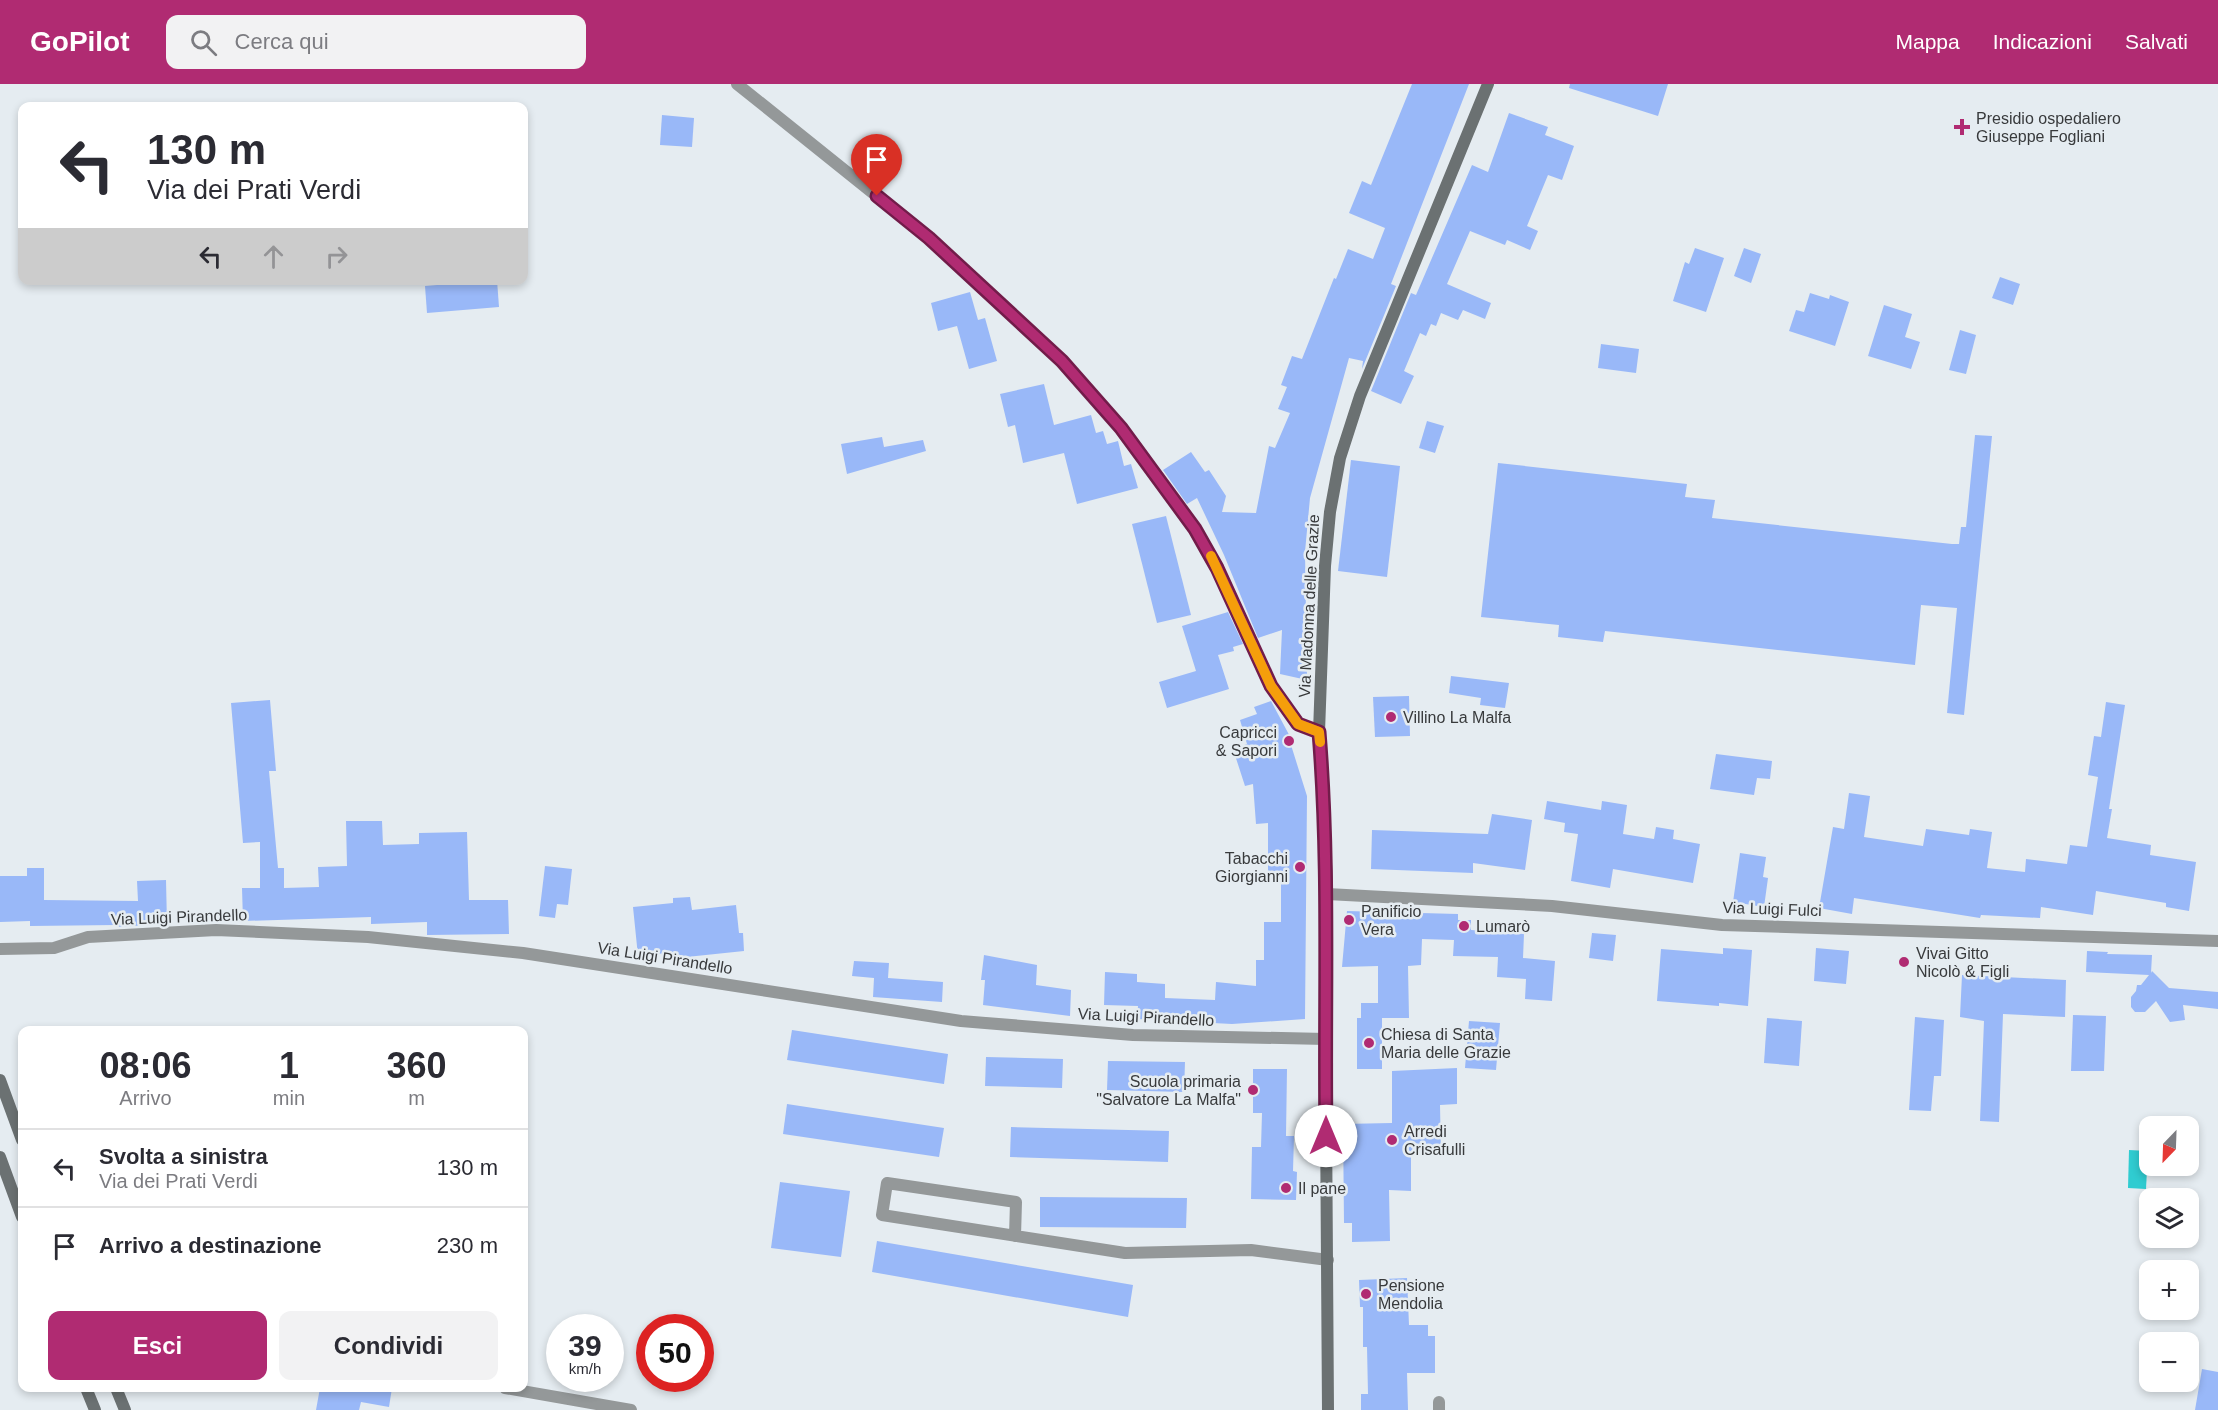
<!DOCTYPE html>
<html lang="it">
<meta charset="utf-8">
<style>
:root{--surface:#fff;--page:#f2f2f3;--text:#2b2b33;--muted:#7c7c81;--line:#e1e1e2;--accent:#b02b72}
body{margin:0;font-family:Arial,sans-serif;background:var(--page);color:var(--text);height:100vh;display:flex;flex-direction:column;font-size:22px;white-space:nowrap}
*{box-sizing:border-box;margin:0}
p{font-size:20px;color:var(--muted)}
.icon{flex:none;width:33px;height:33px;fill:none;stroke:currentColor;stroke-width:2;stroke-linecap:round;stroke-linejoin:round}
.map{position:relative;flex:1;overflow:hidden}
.sheet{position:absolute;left:18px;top:942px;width:510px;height:366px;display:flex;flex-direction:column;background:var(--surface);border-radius:12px;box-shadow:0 3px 9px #0003}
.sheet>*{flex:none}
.banner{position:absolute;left:18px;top:18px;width:510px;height:183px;border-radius:12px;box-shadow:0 3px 9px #0003;background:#fff;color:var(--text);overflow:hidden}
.needle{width:39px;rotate:203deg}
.buttons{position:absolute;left:2139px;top:1032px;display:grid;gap:12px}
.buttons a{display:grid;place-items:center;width:60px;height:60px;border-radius:12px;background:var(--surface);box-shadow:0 3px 9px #0003;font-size:30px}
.speed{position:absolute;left:546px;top:1230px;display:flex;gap:12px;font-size:30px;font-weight:700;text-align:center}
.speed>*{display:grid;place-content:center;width:78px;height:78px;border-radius:50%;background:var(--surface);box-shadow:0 3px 9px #0003;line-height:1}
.speed small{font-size:15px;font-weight:400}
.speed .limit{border:9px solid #d22;background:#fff;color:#111}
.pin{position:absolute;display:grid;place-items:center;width:51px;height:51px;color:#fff;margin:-62px -26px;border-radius:50% 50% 50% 0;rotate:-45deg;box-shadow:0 0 6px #0007}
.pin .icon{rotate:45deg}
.me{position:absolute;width:66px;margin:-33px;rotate:0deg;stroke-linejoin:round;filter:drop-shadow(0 0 4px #0008)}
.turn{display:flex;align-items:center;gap:21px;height:126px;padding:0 30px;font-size:27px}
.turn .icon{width:78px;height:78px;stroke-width:2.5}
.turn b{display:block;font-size:42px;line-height:51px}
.lanes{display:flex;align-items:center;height:57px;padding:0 30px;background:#0003;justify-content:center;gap:30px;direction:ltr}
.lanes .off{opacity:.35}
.eta{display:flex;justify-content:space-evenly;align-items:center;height:102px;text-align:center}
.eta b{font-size:36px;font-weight:800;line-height:42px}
.primary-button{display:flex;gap:12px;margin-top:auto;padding:12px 30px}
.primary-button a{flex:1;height:69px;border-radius:12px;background:var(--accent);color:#fff;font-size:24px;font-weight:800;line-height:69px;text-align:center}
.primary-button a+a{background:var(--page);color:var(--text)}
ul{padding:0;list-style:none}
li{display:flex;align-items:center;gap:18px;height:78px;padding:0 30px;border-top:2px solid var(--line)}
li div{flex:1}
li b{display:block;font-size:22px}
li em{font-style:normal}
header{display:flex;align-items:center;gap:36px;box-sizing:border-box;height:84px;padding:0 30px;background:var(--accent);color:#fff}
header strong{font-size:28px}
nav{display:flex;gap:33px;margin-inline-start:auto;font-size:21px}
.search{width:420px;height:54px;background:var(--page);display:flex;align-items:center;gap:15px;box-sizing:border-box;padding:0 21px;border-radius:12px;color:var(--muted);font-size:22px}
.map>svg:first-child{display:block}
</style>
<header>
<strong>GoPilot</strong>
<div class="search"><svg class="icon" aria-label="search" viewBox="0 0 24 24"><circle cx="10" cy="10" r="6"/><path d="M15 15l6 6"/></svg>Cerca qui</div>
<nav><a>Mappa</a><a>Indicazioni</a><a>Salvati</a></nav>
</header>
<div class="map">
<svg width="2218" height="1326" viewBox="0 0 2218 1326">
<rect width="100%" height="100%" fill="#e5ecf1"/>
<polygon fill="#30ccd1" points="2129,1066 2148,1067 2146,1105 2128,1104"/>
<g fill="#99b8f8">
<polygon points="1412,0 1469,0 1391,200 1396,202 1362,285 1363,277 1349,274 1310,414 1305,468 1307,596 1280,590 1282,546 1258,554 1224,471 1197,414 1187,420 1163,386 1191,368 1205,388 1209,386 1226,412 1222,428 1256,429 1269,362 1275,364 1290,329 1278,325 1287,303 1281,301 1292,272 1302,275 1334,194 1336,195 1348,165 1373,175 1385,144 1349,129 1362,97 1371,101"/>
<polygon points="1570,0 1668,0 1658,32 1569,4"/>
<polygon points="1509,29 1548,43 1545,51 1574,62 1562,96 1548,91 1527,142 1538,147 1530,166 1507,156 1505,161 1470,147 1447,200 1491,219 1485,235 1463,226 1458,236 1441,229 1436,242 1431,240 1426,252 1420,249 1404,287 1414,292 1401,320 1371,307 1411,209 1416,211 1472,81 1488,88"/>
<polygon points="662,31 694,34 692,63 660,61"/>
<polygon points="1695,164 1724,174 1706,228 1673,217 1685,178 1689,180"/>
<polygon points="1744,164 1761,170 1751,199 1734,192"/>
<polygon points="2000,193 2020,200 2013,221 1992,214"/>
<polygon points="497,196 499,223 427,229 425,202"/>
<polygon points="970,208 978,236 985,234 997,277 969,285 957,242 938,247 931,219"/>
<polygon points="1810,209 1829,215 1830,211 1849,218 1835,262 1789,247 1796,226 1804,228"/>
<polygon points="1884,221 1912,230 1905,253 1920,258 1911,285 1868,272"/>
<polygon points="1960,246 1976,251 1966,290 1949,286"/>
<polygon points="1601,260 1639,265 1636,289 1598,284"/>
<polygon points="1044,300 1054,341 1091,331 1096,349 1103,347 1107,360 1118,357 1124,382 1131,380 1138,404 1077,420 1064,369 1023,379 1015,341 1008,343 1000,310"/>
<polygon points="1427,337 1444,342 1435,369 1419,364"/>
<polygon points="1975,351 1992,352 1964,631 1947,629 1957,524 1921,521 1915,581 1605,547 1603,558 1558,553 1559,541 1481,533 1498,379 1687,400 1685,413 1715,416 1712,434 1952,460 1959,460 1961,443 1966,443"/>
<polygon points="882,353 884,363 923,356 926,367 847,390 841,360"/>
<polygon points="1351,376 1400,382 1387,493 1338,487"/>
<polygon points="1166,432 1191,531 1157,539 1132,440"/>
<polygon points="1228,528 1243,560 1233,563 1234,567 1218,571 1229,605 1167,624 1159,598 1196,587 1182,542"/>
<polygon points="1451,592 1509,599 1505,624 1480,621 1481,614 1449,609"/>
<polygon points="1409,612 1410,652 1375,653 1373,613"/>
<polygon points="270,616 276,687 269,687 278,784 284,784 284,804 319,803 318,783 347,782 346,737 382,737 383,761 419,760 419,749 467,748 469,816 508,816 509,850 427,851 427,838 371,840 371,833 243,837 242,804 260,804 260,758 243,759 231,619"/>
<polygon points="1271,617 1294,660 1291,661 1307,712 1305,935 1232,940 1137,935 1138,922 1104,921 1105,888 1137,890 1137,898 1165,900 1165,914 1215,916 1216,898 1256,902 1256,876 1264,876 1264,838 1281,838 1281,800 1268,800 1268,739 1256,740 1253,700 1245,702 1233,665 1247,660 1240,636 1257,630 1254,623"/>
<polygon points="2106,618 2125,621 2109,725 2112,725 2107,754 2151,761 2150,771 2196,778 2189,827 2166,823 2166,819 2096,807 2093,831 2041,823 2040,834 1981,831 1980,834 1854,814 1852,830 1819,824 1833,743 1844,745 1849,709 1870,712 1864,753 1923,762 1926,745 1969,751 1970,745 1992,748 1987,784 2025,788 2026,775 2067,780 2070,761 2087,763 2098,693 2088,691 2094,652 2101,653"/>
<polygon points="1716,670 1772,677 1770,695 1757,694 1754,711 1710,705"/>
<polygon points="1547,717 1601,726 1602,717 1627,721 1623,750 1654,755 1656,743 1674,746 1673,755 1700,760 1693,799 1613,785 1610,804 1571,797 1578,750 1564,748 1565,739 1544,735"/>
<polygon points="1492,730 1532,736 1525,786 1473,779 1473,789 1371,785 1372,746 1488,750"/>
<polygon points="1740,769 1766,773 1763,793 1768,794 1764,823 1733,818"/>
<polygon points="545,782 572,785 568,821 557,820 555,834 539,832"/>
<polygon points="27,784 44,784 44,816 138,817 137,797 166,796 167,840 116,843 116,841 30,842 30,837 0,838 0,792 27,792"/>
<polygon points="690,813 692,826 736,821 739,849 743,849 744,867 677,874 676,868 638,872 633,823 673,819 673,814"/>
<polygon points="1347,827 1458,830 1458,836 1471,836 1471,846 1524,850 1523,874 1555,877 1552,917 1525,915 1526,895 1497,893 1498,873 1453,872 1454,856 1422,855 1421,881 1408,882 1409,934 1382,934 1382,985 1357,985 1357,934 1361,934 1361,919 1378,919 1378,882 1342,883"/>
<polygon points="1592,849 1616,851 1613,877 1589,874"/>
<polygon points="1723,864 1752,866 1748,922 1719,919 1719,922 1657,917 1661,865 1723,870"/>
<polygon points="1816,864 1849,867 1846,900 1814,897"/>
<polygon points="2087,867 2108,868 2107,870 2152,871 2151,889 2152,887 2169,904 2218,908 2218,925 2183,921 2185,936 2170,938 2156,917 2145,928 2135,928 2131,923 2131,913 2136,907 2137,901 2141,901 2149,891 2086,888"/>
<polygon points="984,871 1037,881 1036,901 1071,906 1070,932 983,921 985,896 981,896"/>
<polygon points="854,877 889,879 888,894 943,898 942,918 873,913 874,894 852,892"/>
<polygon points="1962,891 2066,896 2065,933 2003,930 1999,1038 1980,1037 1984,937 1960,933"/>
<polygon points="2073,931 2106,932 2104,987 2071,987"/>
<polygon points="1915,933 1944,936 1941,992 1934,992 1931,1027 1909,1026"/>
<polygon points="1767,934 1802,937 1799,982 1764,979"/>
<polygon points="1469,937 1500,939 1496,986 1465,984"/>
<polygon points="792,946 948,970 944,1000 787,976"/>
<polygon points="986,973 1063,975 1062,1004 985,1002"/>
<polygon points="1108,977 1185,978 1184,1008 1107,1006"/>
<polygon points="1457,984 1457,1020 1440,1021 1441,1071 1411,1072 1411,1107 1389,1106 1390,1157 1352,1158 1352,1139 1344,1139 1343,1040 1392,1039 1392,987"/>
<polygon points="1253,985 1287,985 1286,1052 1294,1052 1293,1087 1297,1088 1296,1116 1251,1115 1252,1063 1261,1063 1262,1029 1253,1029"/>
<polygon points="787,1020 944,1044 939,1073 783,1050"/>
<polygon points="1011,1043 1169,1047 1168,1078 1010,1073"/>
<polygon points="780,1098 850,1107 841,1173 771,1164"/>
<polygon points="1040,1113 1187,1114 1186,1144 1040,1143"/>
<polygon points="877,1157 1133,1201 1128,1233 872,1188"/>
<polygon points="1407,1194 1409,1241 1428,1241 1428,1252 1435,1252 1435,1289 1407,1289 1408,1326 1361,1326 1361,1310 1368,1310 1367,1263 1363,1263 1363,1223 1360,1223 1359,1196"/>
<polygon points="2202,1285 2218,1288 2218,1326 2195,1326"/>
<polygon points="320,1304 392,1304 389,1323 361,1318 359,1326 316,1326"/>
</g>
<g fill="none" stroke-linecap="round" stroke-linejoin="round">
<g stroke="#949899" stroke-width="12">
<polyline points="737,0 929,154 1062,277 1121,344 1195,445 1217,484 1271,602 1298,640 1319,648"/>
<polyline points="0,865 54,864 88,853 216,846 368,853 523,869 961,937 1133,951 1326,955"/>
<polyline points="1015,1152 1016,1118 887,1099 882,1131 1125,1169 1251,1166 1328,1176"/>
<polyline points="505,1304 631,1326"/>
<polyline points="1439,1318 1439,1326"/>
</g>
<polyline stroke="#949899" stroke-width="12" points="1327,810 1552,822 1722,841 2218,857"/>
<g stroke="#6b7172" stroke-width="12">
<polyline points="0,996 22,1056"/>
<polyline points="0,1073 22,1133"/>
<polyline points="86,1304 95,1326"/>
<polyline points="116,1304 125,1326"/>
<polyline points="1328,1326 1326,1031 1327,810 1324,717 1319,648 1325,482 1330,428 1340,374 1360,312 1488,0"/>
</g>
</g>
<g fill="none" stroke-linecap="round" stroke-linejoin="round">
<defs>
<path id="route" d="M877,112L929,154L1062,277L1121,344L1195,445L1217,484L1271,602L1298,640L1319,648C1330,783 1324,917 1326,1052"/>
</defs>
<use href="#route" stroke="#721c4a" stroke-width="15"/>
<use href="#route" stroke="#b02b72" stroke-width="10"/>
<polyline stroke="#f59e0b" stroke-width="10" points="1211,472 1271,602 1298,640 1319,648 1320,658"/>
</g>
<g fill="#b02b72" stroke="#e5ecf1" stroke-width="2">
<path d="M1959 34h6v6h6v6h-6v6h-6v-6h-6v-6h6z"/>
<circle cx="1391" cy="633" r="6"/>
<circle cx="1289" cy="657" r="6"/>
<circle cx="1300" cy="783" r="6"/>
<circle cx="1349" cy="836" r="6"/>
<circle cx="1464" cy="842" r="6"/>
<circle cx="1904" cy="878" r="6"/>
<circle cx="1369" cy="959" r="6"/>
<circle cx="1253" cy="1006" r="6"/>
<circle cx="1392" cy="1056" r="6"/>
<circle cx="1286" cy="1104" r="6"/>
<circle cx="1366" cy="1210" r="6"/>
</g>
<g text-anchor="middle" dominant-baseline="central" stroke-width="5" stroke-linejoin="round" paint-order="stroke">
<g font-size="16" fill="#383a3c" stroke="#e5ecf1" text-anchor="start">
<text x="1976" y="34">Presidio ospedaliero<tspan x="1976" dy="18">Giuseppe Fogliani</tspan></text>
<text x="1403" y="633">Villino La Malfa</text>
<text x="1277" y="648" text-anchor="end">Capricci<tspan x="1277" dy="18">&amp; Sapori</tspan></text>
<text x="1288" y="774" text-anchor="end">Tabacchi<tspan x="1288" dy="18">Giorgianni</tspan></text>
<text x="1361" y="827">Panificio<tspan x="1361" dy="18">Vera</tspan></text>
<text x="1476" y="842">Lumarò</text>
<text x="1916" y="869">Vivai Gitto<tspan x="1916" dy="18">Nicolò &amp; Figli</tspan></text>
<text x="1381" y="950">Chiesa di Santa<tspan x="1381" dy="18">Maria delle Grazie</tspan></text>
<text x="1241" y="997" text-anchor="end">Scuola primaria<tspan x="1241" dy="18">"Salvatore La Malfa"</tspan></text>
<text x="1404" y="1047">Arredi<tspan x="1404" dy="18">Crisafulli</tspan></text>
<text x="1298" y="1104">Il pane</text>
<text x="1378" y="1201">Pensione<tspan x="1378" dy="18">Mendolia</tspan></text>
</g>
<g font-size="16" fill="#383a3c" stroke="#e5ecf1">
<text transform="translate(1309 522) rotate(-87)">Via Madonna delle Grazie</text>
<text transform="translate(1772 825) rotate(2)">Via Luigi Fulci</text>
<text transform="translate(179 833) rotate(-2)">Via Luigi Pirandello</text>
<text transform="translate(665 874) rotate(9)">Via Luigi Pirandello</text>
<text transform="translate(1146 933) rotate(3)">Via Luigi Pirandello</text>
</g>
</g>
</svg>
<div class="buttons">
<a><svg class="needle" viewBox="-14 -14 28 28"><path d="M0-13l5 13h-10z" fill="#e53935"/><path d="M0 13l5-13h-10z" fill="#7c7c81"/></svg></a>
<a><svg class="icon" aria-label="layers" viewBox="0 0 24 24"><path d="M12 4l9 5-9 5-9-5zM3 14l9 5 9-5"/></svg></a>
<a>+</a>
<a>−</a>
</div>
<div class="speed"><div>39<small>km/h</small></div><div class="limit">50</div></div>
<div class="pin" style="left:877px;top:112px;background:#d93025"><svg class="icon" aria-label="arrive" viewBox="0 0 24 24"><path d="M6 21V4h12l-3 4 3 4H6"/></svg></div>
<svg class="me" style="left:1326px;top:1052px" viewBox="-20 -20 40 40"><circle r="19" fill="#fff"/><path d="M0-13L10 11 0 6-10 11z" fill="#b02b72"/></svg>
<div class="banner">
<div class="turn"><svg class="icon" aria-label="left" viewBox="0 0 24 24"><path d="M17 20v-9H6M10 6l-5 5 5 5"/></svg><div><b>130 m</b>Via dei Prati Verdi</div></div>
<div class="lanes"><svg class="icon" aria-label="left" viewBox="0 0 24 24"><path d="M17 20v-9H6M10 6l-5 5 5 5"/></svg><svg class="icon off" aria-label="ahead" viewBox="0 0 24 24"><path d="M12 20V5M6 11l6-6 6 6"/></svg><svg class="icon off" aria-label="right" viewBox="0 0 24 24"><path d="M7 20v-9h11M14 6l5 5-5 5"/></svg></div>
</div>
<section class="sheet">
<div class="eta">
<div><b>08:06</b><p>Arrivo</p></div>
<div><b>1</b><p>min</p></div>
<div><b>360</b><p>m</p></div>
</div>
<ul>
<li><svg class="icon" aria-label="left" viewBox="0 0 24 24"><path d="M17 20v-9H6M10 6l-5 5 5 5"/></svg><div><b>Svolta a sinistra</b><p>Via dei Prati Verdi</p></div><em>130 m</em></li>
<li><svg class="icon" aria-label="arrive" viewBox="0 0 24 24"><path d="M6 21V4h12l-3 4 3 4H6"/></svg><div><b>Arrivo a destinazione</b></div><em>230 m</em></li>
</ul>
<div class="primary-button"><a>Esci</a><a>Condividi</a></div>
</section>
</div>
